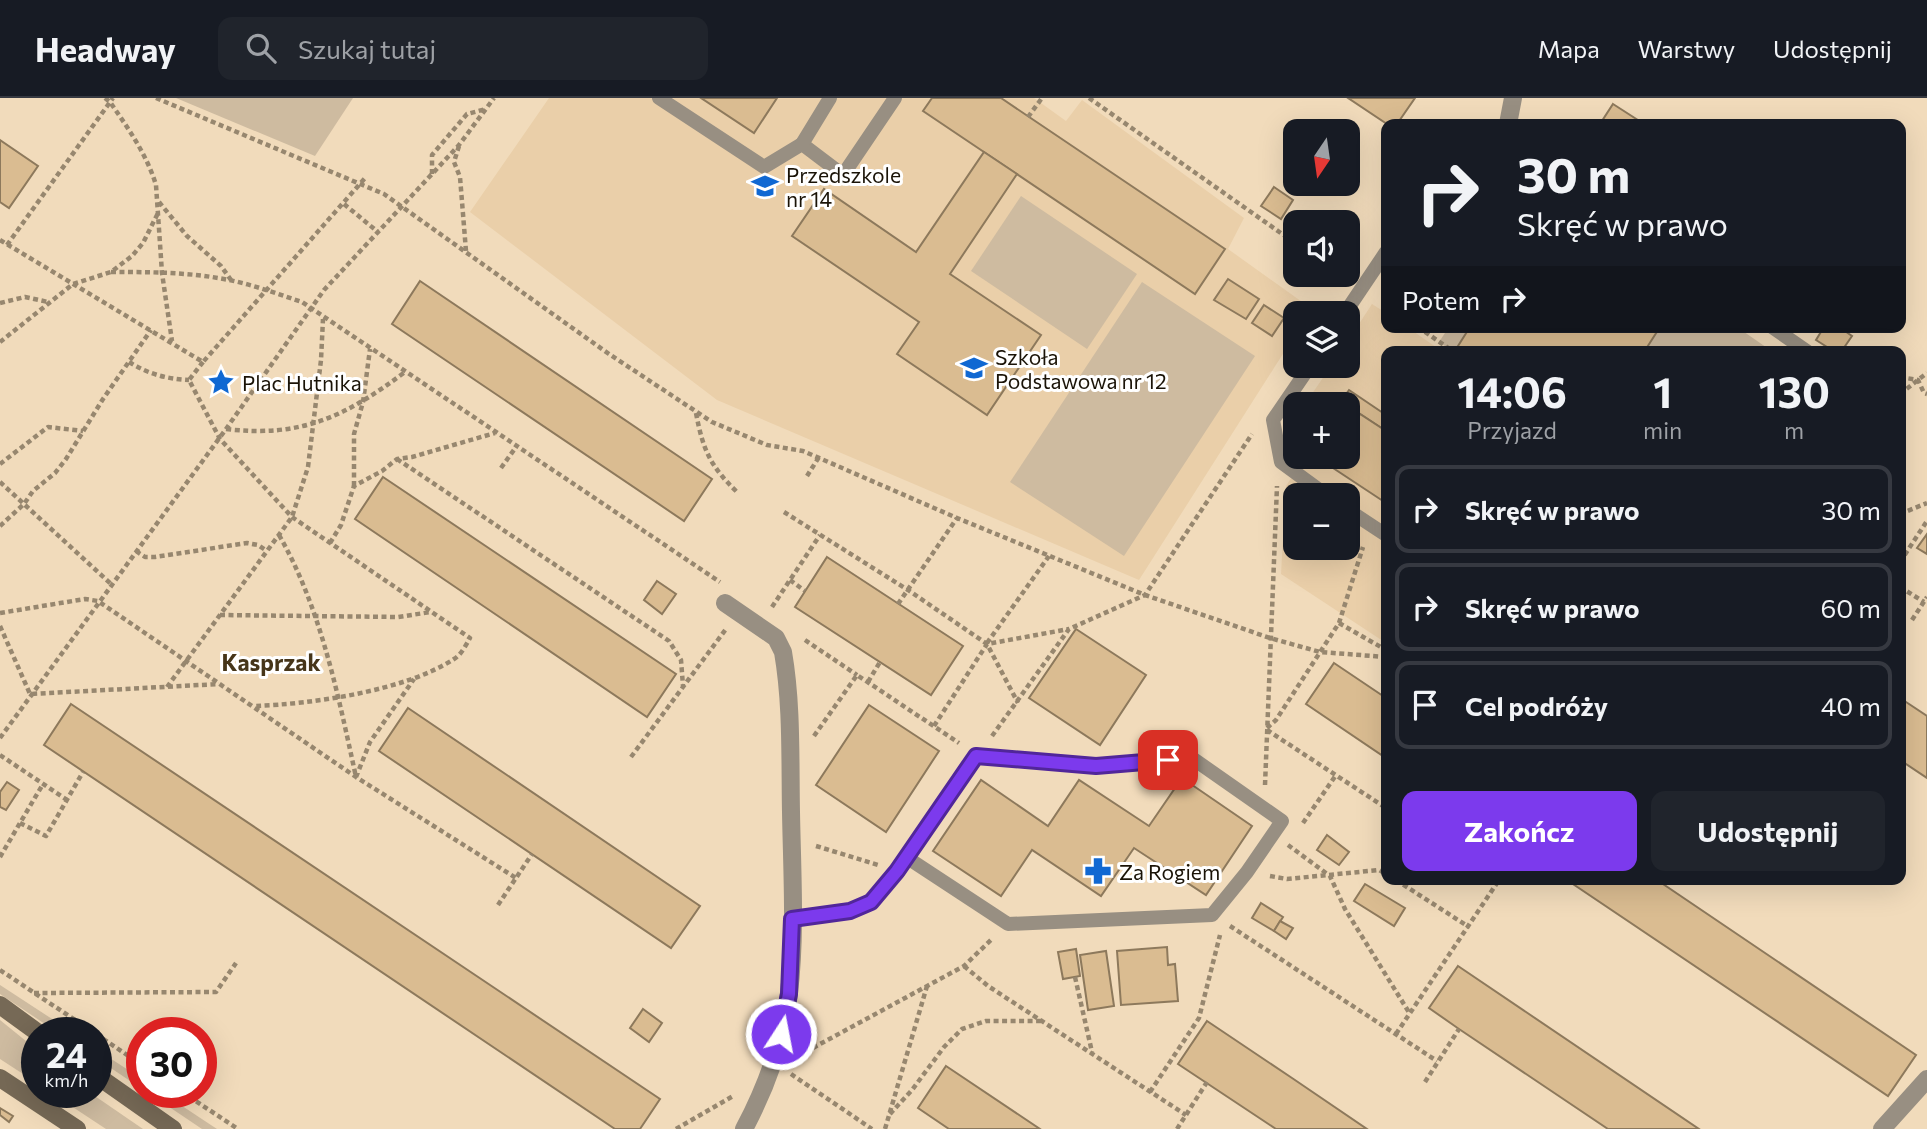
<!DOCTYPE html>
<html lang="pl">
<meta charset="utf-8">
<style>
:root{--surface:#171b24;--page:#20242c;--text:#f1f3f6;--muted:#9ea1a6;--line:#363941;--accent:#7c3aed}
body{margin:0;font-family:Commissioner,sans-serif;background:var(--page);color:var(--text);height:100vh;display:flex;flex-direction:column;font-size:26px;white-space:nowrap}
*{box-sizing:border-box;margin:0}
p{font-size:23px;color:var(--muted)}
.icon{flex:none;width:38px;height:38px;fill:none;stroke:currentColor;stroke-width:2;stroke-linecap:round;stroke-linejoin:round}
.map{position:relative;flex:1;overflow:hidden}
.panel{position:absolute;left:1381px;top:248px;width:525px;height:539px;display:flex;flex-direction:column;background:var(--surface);border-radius:14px;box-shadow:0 7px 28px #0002}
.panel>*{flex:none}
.guide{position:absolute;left:1381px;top:21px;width:525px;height:214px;border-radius:14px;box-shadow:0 7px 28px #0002;background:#171b24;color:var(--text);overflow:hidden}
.needle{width:46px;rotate:193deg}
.buttons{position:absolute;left:1283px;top:21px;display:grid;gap:14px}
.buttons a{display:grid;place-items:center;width:77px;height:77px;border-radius:14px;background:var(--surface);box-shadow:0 7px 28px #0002;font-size:35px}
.speed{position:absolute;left:21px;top:919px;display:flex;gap:14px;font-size:35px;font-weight:700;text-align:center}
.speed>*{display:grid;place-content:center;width:91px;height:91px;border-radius:50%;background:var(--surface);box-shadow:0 7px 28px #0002;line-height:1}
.speed small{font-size:18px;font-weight:400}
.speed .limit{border:10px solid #d22;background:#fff;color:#111}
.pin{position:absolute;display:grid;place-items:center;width:60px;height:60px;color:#fff;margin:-30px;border-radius:14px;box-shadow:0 4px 10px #0006}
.me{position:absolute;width:77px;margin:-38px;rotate:11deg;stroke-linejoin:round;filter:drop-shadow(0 0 5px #0008)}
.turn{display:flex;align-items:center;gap:24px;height:147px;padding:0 21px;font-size:32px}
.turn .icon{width:91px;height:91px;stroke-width:2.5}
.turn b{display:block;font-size:49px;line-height:60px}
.then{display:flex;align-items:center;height:66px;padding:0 21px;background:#0003;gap:14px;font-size:26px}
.eta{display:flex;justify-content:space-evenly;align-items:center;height:119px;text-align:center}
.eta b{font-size:42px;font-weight:700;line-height:49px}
.button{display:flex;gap:14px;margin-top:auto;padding:14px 21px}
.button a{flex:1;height:80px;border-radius:14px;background:var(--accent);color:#fff;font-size:28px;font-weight:700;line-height:80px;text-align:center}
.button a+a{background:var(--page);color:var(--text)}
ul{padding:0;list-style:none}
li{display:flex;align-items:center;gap:21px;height:88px;margin:0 14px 10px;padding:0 7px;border:4px solid var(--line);border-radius:14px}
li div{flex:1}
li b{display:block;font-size:26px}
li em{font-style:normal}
header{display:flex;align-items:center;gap:42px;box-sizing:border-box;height:98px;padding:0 35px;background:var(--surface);border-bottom:2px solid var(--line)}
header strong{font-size:33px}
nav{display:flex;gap:38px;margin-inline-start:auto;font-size:24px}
.search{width:490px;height:63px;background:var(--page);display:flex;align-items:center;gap:18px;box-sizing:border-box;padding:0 24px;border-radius:14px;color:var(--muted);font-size:26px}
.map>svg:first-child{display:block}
</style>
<header>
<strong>Headway</strong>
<div class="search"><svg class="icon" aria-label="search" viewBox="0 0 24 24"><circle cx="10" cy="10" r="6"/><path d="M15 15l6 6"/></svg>Szukaj tutaj</div>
<nav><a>Mapa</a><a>Warstwy</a><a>Udostępnij</a></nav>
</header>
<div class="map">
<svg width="1927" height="1031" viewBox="0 0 1927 1031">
<rect width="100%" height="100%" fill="#f1dbbb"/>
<g fill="#eacfa9" fill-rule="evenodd">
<polygon points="549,0 1034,0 1066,23 1082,2 1244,120 1228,151 1312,211 1309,215 1295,215 1295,237 1139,482 717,302 470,114"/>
<path d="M1372,206L1386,215V229H1407L1443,254H1386V545L1281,476L1286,388L1305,359H1348V306H1305L1331,268H1348V243ZM1295,397H1348V450H1295Z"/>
</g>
<g fill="#cebba0">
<polygon points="176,0 353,0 315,58"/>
<polygon points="1021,98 1137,176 1087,251 971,173"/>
<polygon points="1142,184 1255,258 1124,458 1010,384"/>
<polygon points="1449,229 1737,229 1773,254 1454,254 1439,244"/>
<polygon points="0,887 72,934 57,934 0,896"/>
<polygon points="0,922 37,952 37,985 0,961"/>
<polygon points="96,951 142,981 142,991 96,960"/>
<polygon points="50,994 89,994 143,1031 106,1031"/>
<polygon points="147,994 161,994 217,1031 202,1031"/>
</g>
<g fill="#dabc91" stroke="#8d795c" stroke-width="2">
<polygon points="701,0 777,0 754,35"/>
<polygon points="932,0 1001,0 1225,151 1195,196 923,13"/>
<polygon points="1348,0 1415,0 1397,26 1387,26"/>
<polygon points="1613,6 1644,26 1600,26"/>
<polygon points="0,42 38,68 9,110 0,104"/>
<polygon points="984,54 1017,76 950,176 1041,237 987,317 897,256 919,224 792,138 824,91 916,154"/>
<polygon points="1274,89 1293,102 1281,121 1261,108"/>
<polygon points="1228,181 1259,201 1246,221 1214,202"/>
<polygon points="420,183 712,381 684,423 392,226"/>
<polygon points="1264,207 1284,220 1272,238 1252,225"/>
<polygon points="1470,229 1660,229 1644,254 1467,254 1458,248"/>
<polygon points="1824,229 1839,229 1852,238 1841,254 1835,254 1816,242"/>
<polygon points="1349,292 1386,317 1386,333 1360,316 1348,335 1348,306 1339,306"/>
<polygon points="1360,316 1386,333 1386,405 1327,366 1332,359 1348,359 1348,335"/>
<polygon points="383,379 676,576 647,619 355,421"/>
<polygon points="1927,436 1927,456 1917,450"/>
<polygon points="827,459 963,548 931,597 795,509"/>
<polygon points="657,483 676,496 662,516 644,502"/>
<polygon points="1076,531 1146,577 1100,647 1029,600"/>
<polygon points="1334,565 1386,600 1386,660 1306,606"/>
<polygon points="1900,600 1927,618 1927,680 1900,662"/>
<polygon points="71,606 660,1001 640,1031 615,1031 44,647"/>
<polygon points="869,607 939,653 886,734 816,687"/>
<polygon points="408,610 700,808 671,850 379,653"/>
<polygon points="1182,680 1252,728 1206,797 1134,750 1101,798 1032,752 1001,798 933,753 981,682 1048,728 1079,682 1149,728"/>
<polygon points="7,684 19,692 6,712 0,709 0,694"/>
<polygon points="1327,737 1349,754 1339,767 1317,752"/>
<polygon points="1567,782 1657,782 1916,957 1888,998"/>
<polygon points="1365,786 1405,810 1394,828 1354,803"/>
<polygon points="1261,805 1283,819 1274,833 1252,820"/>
<polygon points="1280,823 1293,830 1286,841 1274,833"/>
<polygon points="1167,849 1168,867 1175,866 1178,903 1121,907 1117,853"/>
<polygon points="1076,851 1080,878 1063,881 1058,854"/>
<polygon points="1106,853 1114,908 1088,912 1080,857"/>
<polygon points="1458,868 1699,1031 1608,1031 1459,931 1429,910"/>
<polygon points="643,911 662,925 649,944 630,930"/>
<polygon points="1207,923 1292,980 1367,1031 1276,1031 1178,966"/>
<polygon points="946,968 1040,1031 949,1031 918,1010"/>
<polygon points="0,1010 13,1018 9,1024 0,1017"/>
</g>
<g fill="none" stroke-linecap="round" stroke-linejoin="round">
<g stroke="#97876f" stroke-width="4.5" stroke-dasharray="5 3.5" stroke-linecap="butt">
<path d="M105,0L110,4C128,30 147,57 156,87L162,175L172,243"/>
<polyline points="156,0 384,96 609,256 712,324 767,347 803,353 957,420 1145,497 1270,540 1320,554 1386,559"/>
<polyline points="1089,0 1295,145"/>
<polyline points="1028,19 1042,0"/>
<polyline points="459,48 454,64 460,79 466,153"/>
<polyline points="432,76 432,57 467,16 486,11"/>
<polyline points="159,104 187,138 221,168 231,182"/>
<polyline points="344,106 378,134"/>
<polyline points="0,142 203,264 366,79"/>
<polyline points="7,147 113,0"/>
<path d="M111,174C150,174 190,174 229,182C254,187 278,196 302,204L720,484"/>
<polyline points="0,205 25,199 48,204"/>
<polyline points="1418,229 1454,254"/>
<polyline points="0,244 73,186 111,174 132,158 143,145 158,115"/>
<path d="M129,264C148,276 167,281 189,282"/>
<path d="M203,264L189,282L220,341L292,419L470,540C466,547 461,557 454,561C405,593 312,606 254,608"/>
<polyline points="1900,279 1918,282 1924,295 1927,296"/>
<polyline points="1900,296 1927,275"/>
<path d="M696,315C703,352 710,368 738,395"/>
<path d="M226,331C302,340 346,318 405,274"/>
<polyline points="397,361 669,543 681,562 683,588"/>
<polyline points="0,366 48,329 83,333"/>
<polyline points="501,370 516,349"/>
<polyline points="807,378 819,359"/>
<polyline points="0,384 111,486"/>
<polyline points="354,388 354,336 363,304 370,251"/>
<polyline points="784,414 908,492 987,546 1018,605"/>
<polyline points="1900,416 1927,405"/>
<polyline points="0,428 24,406 33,393 55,375 66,361 103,301 151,232"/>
<path d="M279,437C321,510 338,597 356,679L370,644L414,581"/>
<polyline points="330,445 341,427 354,388 382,373 397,361 412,359 495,335"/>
<polyline points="136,453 145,459 155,459 247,445 258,447 267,453"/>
<polyline points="1900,464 1927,423"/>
<polyline points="790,482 805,493"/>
<polyline points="1900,489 1924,504"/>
<polyline points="898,506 957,420"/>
<polyline points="772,509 820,437"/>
<polyline points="0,515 85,501 98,503 356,679 516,780"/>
<polyline points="1900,516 1901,515"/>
<polyline points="220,517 398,519 431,514"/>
<polyline points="1912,522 1927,499"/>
<polyline points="1339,525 1386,552"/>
<polyline points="0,528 30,596 219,586"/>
<polyline points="805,542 857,577"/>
<polyline points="987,545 1049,458"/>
<polyline points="868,584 880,564"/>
<polyline points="167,589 292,419 308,369 321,262 323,221"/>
<polyline points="934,628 987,546 1069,531"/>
<polyline points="1267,630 1276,622 1339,525 1363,449"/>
<polyline points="1267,632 1386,710"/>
<polyline points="814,638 857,577 959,645"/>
<polyline points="992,638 1069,531 1145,497 1252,336"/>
<polyline points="0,640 226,331 324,192 459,47 494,0"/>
<polyline points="0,657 67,702"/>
<polyline points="631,659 726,531"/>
<polyline points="1265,687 1277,388"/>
<polyline points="20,725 46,738 83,674"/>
<polyline points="1303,725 1336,677"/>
<polyline points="1288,747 1330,778 1345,811 1410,916"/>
<polyline points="816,748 878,767"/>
<polyline points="0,759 43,686"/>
<polyline points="1270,778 1287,781 1379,772 1386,776"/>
<polyline points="1396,782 1469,829"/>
<polyline points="498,807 532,756"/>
<polyline points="1230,828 1437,963"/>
<polyline points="964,868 988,888 1186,1017"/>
<polyline points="0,872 93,934"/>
<polyline points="1075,879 1092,954"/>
<polyline points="34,895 216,894 236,865"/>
<polyline points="96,936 142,967"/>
<polyline points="1396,936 1499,782"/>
<polyline points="798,958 964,868 993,840"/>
<polyline points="791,976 872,1031"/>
<polyline points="1425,984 1459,931"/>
<polyline points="182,994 238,1031"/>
<polyline points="1150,994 1199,920 1220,837"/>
<polyline points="890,1016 912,992 944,949 962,931 986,923 1043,923"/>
<polyline points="676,1031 733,998"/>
<polyline points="885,1031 927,888"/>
<polyline points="1177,1031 1207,984"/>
</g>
<g stroke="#988f82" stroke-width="14">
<polyline points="659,0 764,69 802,46 843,77 895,0"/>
<polyline points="802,46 830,0"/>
<polyline points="1345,215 1386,154"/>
<polyline points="1772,229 1808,254"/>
<polyline points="1310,268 1273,322 1281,364 1326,397"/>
<polyline points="1348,412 1386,437"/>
<path d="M792,821C853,814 872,815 906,759L976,658L1096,668L1192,660L1282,723L1247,774L1212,817L1008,826L906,759"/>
</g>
<g stroke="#988f82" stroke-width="18">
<polyline points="1508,26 1513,0"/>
<path d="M725,505L776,540L783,554C792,606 790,661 791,714C792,773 796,836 789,895C784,941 766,990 744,1031"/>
<polyline points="1882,1031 1927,981"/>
</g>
<g stroke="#766956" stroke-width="18">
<polyline points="0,907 37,934"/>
<polyline points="96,977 173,1031"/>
<polyline points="0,980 77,1031"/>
</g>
</g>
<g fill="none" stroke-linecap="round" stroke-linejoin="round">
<defs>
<polyline id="route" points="781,936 789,896 792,821 850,813 871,804 897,773 976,658 1096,668 1168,662"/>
</defs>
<use href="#route" stroke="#51269a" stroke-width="18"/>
<use href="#route" stroke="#7c3aed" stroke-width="12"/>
</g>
<defs>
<symbol id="school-bare" viewBox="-9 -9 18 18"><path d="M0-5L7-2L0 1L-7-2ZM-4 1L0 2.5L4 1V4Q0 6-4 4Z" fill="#1068d2" stroke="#fff" stroke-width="2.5" paint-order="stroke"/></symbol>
<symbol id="sight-bare" viewBox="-9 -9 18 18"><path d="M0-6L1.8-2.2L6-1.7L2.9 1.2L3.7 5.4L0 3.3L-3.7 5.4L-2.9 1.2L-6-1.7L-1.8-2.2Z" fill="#1068d2" stroke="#fff" stroke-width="2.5" paint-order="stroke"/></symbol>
<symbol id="pharmacy-bare" viewBox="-9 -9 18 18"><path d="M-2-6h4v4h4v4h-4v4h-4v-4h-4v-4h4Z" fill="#1068d2" stroke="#fff" stroke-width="2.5" paint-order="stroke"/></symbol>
</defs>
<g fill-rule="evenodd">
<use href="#school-bare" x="746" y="69" width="38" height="38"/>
<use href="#school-bare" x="955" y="251" width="38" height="38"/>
<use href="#sight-bare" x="202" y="265" width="38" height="38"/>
<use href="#pharmacy-bare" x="1079" y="754" width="38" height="38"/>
</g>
<g text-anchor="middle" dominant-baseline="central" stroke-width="6" stroke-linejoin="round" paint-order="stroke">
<g font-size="21" fill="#1a1307" stroke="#fff" text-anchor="start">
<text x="786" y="76">Przedszkole<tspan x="786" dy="24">nr 14</tspan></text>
<text x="995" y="258">Szkoła<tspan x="995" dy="24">Podstawowa nr 12</tspan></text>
<text x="242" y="284">Plac Hutnika</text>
<text x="1119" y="773">Za Rogiem</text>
</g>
<g font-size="23" font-weight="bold" fill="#463519" stroke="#fff">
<text x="271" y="564">Kasprzak</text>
</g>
</g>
</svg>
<div class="buttons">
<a><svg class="needle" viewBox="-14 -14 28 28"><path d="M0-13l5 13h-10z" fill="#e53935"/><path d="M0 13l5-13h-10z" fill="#9ea1a6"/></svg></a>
<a><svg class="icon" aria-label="sound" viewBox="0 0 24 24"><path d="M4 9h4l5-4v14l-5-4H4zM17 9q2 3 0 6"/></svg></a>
<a><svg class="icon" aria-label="layers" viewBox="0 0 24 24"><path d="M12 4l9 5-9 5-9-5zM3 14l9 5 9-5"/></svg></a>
<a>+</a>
<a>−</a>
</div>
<div class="speed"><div>24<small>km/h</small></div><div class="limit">30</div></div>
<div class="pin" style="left:1168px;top:662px;background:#d93025"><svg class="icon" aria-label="arrive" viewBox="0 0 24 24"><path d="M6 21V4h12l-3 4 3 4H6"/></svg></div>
<svg class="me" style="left:781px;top:936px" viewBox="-20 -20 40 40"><circle r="17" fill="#7c3aed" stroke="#fff" stroke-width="3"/><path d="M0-11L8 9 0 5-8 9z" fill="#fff"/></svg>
<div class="guide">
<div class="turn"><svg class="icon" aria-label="right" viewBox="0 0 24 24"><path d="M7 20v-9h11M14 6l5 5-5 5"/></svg><div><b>30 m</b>Skręć w prawo</div></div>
<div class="then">Potem<svg class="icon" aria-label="right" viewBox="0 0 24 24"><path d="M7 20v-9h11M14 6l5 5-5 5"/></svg></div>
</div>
<section class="panel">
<div class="eta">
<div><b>14:06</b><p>Przyjazd</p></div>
<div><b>1</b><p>min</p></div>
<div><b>130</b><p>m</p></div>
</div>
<ul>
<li><svg class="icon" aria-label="right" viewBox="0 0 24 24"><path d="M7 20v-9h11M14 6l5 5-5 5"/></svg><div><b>Skręć w prawo</b></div><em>30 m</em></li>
<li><svg class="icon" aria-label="right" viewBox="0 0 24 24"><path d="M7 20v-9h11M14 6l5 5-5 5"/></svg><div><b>Skręć w prawo</b></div><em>60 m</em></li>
<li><svg class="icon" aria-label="arrive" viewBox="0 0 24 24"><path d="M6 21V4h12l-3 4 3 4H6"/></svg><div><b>Cel podróży</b></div><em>40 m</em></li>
</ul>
<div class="button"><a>Zakończ</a><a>Udostępnij</a></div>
</section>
</div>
